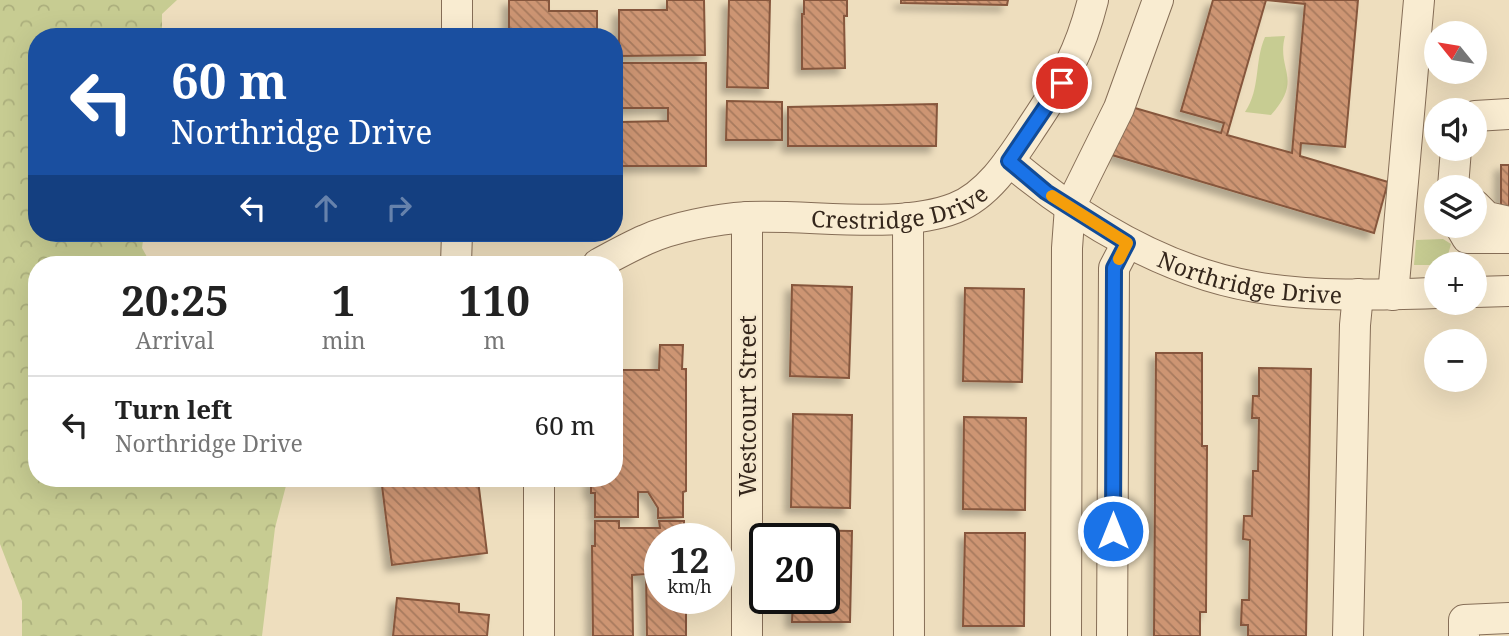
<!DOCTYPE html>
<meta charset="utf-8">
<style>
:root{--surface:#fff;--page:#f2f2f2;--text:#222;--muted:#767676;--line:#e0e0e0}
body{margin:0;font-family:"Noto Serif",serif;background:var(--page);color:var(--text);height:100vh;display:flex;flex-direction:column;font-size:26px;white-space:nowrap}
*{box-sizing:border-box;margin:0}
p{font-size:23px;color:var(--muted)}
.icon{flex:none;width:38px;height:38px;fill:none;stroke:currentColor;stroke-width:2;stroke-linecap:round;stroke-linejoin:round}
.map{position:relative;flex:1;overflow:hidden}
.side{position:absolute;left:28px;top:256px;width:595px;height:231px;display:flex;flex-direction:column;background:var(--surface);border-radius:28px;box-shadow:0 7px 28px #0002}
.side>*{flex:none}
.top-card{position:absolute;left:28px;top:28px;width:595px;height:214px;border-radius:28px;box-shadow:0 7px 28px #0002;background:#1a4fa0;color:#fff;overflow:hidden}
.needle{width:46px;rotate:300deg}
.fabs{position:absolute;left:1424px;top:21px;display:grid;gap:14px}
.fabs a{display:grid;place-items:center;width:63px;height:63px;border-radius:50%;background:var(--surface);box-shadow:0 7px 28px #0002;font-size:35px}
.speed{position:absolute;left:644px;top:523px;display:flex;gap:14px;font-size:35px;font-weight:700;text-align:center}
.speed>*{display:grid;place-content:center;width:91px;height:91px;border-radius:50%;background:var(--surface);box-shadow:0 7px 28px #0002;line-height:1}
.speed small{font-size:18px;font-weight:400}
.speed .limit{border:4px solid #111;border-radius:10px;background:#fff;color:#111}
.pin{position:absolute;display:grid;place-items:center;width:60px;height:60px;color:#fff;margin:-30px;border:4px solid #fff;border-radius:50%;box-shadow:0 2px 7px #0007}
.me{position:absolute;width:77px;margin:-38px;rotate:0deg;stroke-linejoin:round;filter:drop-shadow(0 0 5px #0008)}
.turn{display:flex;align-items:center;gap:24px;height:147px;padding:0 28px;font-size:32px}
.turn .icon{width:91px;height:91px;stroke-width:2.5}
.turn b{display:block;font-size:49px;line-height:60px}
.lanes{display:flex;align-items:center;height:66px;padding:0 28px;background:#0003;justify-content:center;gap:35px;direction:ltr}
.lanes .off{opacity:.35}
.eta{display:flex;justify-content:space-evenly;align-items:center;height:119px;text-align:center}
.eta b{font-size:42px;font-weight:700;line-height:49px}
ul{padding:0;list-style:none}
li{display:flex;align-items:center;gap:21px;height:98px;padding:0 28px;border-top:2px solid var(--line)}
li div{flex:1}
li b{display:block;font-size:26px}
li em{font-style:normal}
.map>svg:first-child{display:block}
</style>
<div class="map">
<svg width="1509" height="636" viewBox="0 0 1509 636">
<defs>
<pattern id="forest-crowns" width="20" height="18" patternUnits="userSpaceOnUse" patternTransform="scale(1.75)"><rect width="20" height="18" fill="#c7cc92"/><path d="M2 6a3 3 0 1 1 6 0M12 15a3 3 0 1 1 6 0" fill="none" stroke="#acaf7d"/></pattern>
<pattern id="building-back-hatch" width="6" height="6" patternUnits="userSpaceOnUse" patternTransform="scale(1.75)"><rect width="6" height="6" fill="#cd9573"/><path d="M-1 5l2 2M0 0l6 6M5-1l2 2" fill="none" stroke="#a77a5e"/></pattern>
<filter id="shadow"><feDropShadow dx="-6" dy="6" stdDeviation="3.5" flood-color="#0004"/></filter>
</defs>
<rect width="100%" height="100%" fill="#eedebe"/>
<g fill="#c7cc92">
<path d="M1285,36C1276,70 1304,78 1271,115L1245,112C1261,88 1254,62 1265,37Z"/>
<polygon points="1443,239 1451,244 1446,262 1437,265 1414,265 1416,240"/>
</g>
<polygon fill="url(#forest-crowns)" points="0,0 177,0 162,14 162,37 37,37 37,233 144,233 142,248 151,264 37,264 37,478 288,478 275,528 262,636 22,636 22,601 0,544"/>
<g fill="url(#building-back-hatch)" stroke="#86573c" stroke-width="2" fill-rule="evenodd" filter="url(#shadow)">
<polygon points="509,0 549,0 549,11 597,11 597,37 509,37"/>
<polygon points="667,0 704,0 705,55 619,56 619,10 667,10"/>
<polygon points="729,0 770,0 768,88 727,87"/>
<polygon points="804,0 847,0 847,16 844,16 845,68 802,69 802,14 804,14"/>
<polygon points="901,0 1008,0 1007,5 901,3"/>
<path d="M1213,0H1358L1345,147L1301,143L1300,156L1388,182L1374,233L1112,155L1128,106L1221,133L1224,123L1181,111ZM1266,0L1305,4L1292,153L1227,135Z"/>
<polygon points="619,63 706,63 706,166 619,166 620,122 668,121 668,108 619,108"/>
<polygon points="727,101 782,102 782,140 726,140"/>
<polygon points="937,104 936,146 788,146 788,107"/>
<rect x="1501" y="165" width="8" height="43"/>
<polygon points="792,285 852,287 849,378 790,376"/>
<polygon points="965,288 1024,289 1022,382 963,381"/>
<polygon points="614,344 615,370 659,370 660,345 683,345 682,369 686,369 686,491 683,492 683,517 658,518 658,508 648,492 638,492 638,517 595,517 595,493 591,493 591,478 614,478"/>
<polygon points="1156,353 1202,353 1202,446 1207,446 1206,612 1200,612 1200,636 1154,636"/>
<polygon points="1259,368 1311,369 1306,636 1248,636 1248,625 1241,625 1242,600 1249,600 1250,540 1243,539 1244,516 1252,516 1253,471 1258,471 1259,418 1252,418 1253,396 1259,396"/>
<polygon points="793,414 852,415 850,508 791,507"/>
<polygon points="964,417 1026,418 1025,510 963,509"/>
<polygon points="381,478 450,478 450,483 478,480 487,553 392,565"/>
<polygon points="595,521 619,521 619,528 660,528 659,521 684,521 684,539 660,539 660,598 686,598 686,636 647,636 646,574 632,575 633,636 593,636 592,546 595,546"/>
<polygon points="794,530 852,531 850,622 792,622 793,598 824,598 824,539 794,539"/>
<polygon points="965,533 1025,533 1024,626 963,626"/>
<polygon points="397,598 459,604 459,612 489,615 487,636 393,636"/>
</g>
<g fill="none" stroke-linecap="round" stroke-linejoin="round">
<defs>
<g id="minor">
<polyline points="457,37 457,0"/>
<polyline points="1475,116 1509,114"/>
<path id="s1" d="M1009,161C1080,220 1162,271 1255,287C1314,297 1376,295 1437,293"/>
<polyline points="1453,187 1456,149"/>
<polyline points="1475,205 1487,217 1509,222"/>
<polyline points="908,218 909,636"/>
<polyline points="1460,226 1467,238 1509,238"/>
<polyline points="456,264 457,233"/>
<path id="s2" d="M598,264C613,256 629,247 645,240C673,227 717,219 748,217C810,214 899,230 955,208C991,194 1014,154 1034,124C1064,79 1080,52 1093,0"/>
<polyline points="1475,292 1509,291"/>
<polyline points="1393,295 1419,0"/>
<polyline points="539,636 539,478"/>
<polyline points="747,636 747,217"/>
<polyline points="1066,636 1067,248 1070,207 1119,108 1158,0"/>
<polyline points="1112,636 1114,268 1127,243"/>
<polyline points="1348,636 1355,325 1358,294"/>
<polyline points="1464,636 1464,620 1509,618"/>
</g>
</defs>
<use href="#minor" stroke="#866e57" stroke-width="32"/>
<use href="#minor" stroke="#f9ecd1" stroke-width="30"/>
</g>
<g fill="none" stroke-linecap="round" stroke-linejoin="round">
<defs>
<polyline id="route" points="1062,83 1009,161 1046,192 1127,243 1114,268 1113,531"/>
</defs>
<use href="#route" stroke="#114b97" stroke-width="18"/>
<use href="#route" stroke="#1a73e8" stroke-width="12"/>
<polyline stroke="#f59e0b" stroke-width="12" points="1052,196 1127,243 1119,259"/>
</g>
<g text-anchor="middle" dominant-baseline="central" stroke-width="5" stroke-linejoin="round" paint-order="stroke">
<g font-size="23" fill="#35271c" stroke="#f5e8ce">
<text stroke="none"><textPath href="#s2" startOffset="312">Crestridge Drive</textPath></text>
<text stroke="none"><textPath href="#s1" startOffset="273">Northridge Drive</textPath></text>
<text transform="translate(747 406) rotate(-90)">Westcourt Street</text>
</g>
</g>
</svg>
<div class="fabs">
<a><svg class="needle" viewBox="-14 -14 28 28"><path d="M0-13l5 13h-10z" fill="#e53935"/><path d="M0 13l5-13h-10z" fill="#767676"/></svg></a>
<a><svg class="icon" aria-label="sound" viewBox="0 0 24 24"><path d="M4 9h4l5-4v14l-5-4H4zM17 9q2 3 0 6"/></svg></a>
<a><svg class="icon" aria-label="layers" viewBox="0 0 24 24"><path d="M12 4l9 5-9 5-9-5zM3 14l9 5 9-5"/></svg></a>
<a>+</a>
<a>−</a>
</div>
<div class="speed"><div>12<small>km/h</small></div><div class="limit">20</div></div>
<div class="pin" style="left:1062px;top:83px;background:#d93025"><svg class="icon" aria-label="arrive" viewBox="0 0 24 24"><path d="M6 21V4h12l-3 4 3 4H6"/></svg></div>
<svg class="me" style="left:1113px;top:531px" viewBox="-20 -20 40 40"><circle r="17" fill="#1a73e8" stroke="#fff" stroke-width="3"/><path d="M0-11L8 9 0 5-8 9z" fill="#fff"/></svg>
<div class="top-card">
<div class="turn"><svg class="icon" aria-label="left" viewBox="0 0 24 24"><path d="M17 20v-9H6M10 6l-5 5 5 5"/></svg><div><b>60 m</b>Northridge Drive</div></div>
<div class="lanes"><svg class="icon" aria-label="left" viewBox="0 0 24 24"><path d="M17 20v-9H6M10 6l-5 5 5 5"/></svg><svg class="icon off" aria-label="ahead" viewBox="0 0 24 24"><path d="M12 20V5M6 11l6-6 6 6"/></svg><svg class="icon off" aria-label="right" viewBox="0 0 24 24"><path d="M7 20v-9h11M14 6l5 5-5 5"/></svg></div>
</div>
<section class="side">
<div class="eta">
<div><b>20:25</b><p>Arrival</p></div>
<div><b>1</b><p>min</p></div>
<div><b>110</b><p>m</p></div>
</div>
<ul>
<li><svg class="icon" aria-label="left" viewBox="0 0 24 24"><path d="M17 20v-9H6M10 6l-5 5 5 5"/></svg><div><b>Turn left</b><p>Northridge Drive</p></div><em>60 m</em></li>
</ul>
</section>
</div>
